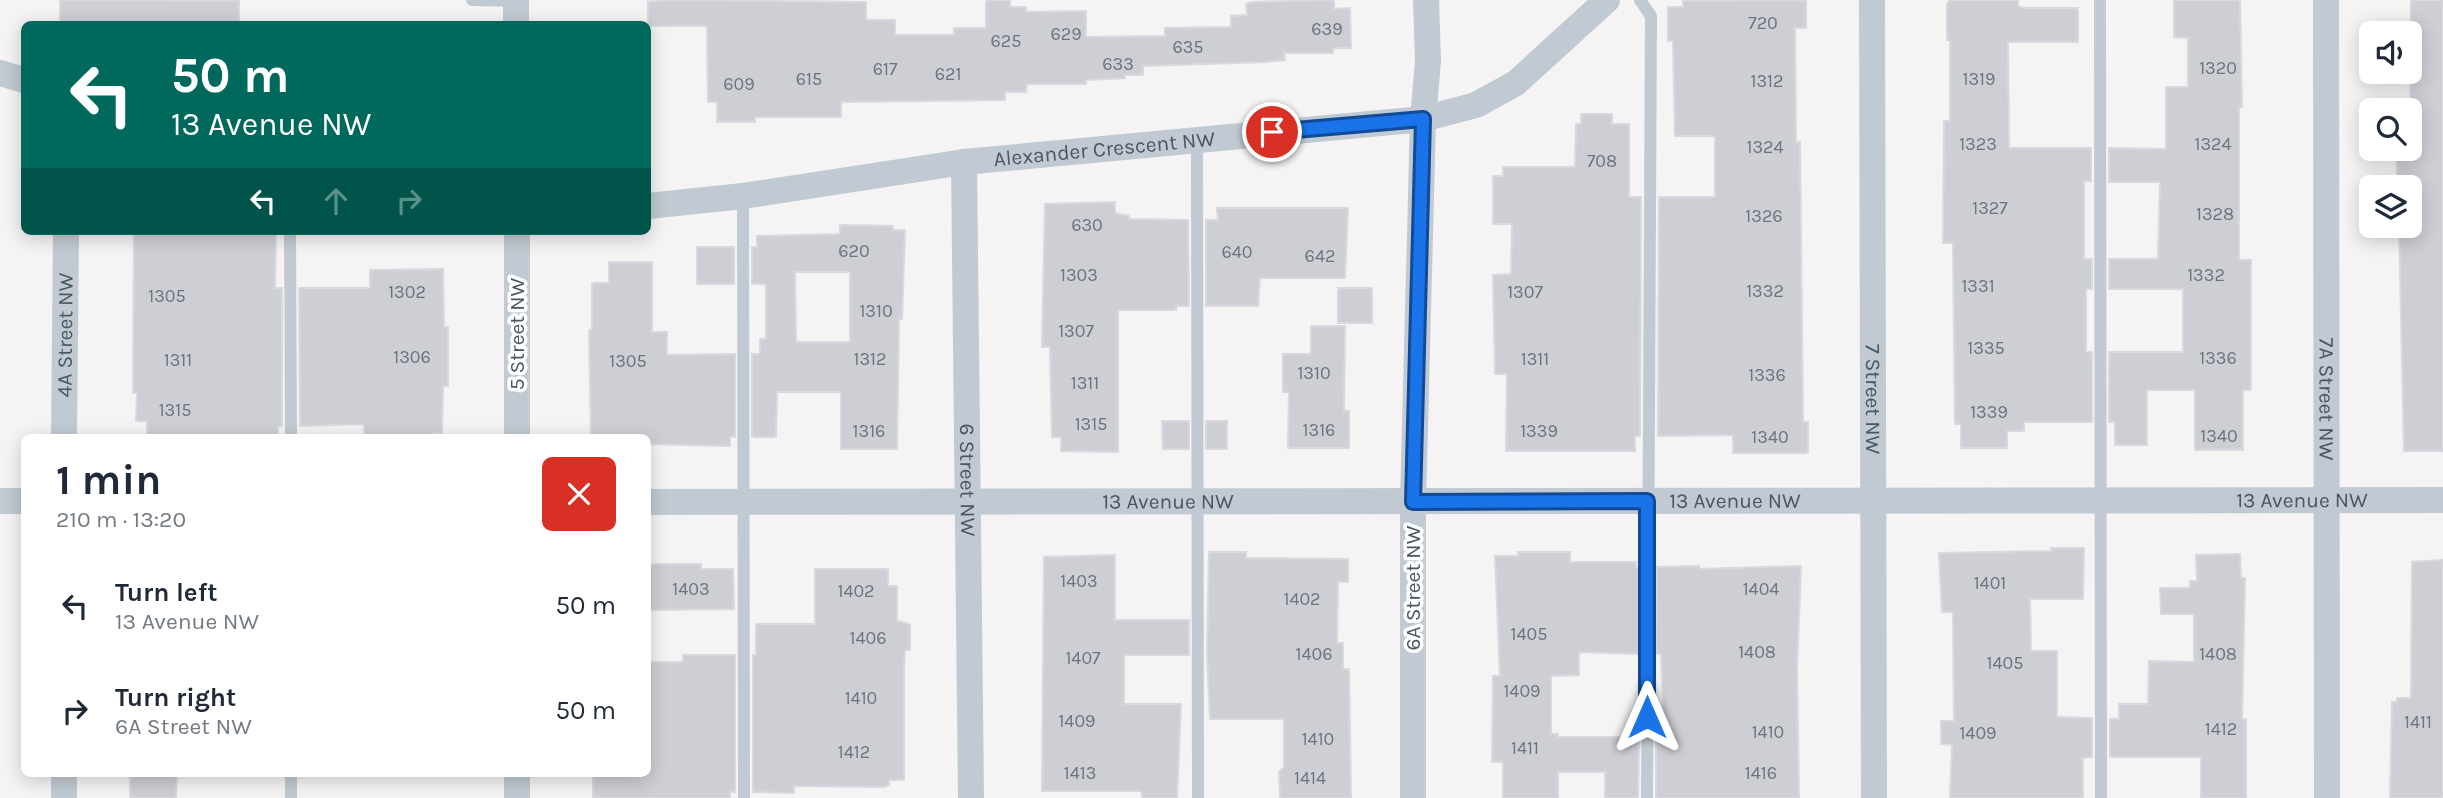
<!DOCTYPE html>
<meta charset="utf-8">
<style>
:root{--surface:#fff;--page:#f2f2f3;--text:#1f2937;--muted:#747a83}
body{margin:0;font-family:Karla,sans-serif;background:var(--page);color:var(--text);height:100vh;display:flex;flex-direction:column;font-size:26px;white-space:nowrap}
*{box-sizing:border-box;margin:0}
p{font-size:23px;color:var(--muted)}
.icon{flex:none;width:38px;height:38px;fill:none;stroke:currentColor;stroke-width:2;stroke-linecap:round;stroke-linejoin:round}
.map{position:relative;flex:1;overflow:hidden}
.panel{position:absolute;left:21px;top:434px;width:630px;height:343px;display:flex;flex-direction:column;background:var(--surface);border-radius:10px;box-shadow:0 4px 18px #0003}
.panel>*{flex:none}
.hud{position:absolute;left:21px;top:21px;width:630px;height:214px;border-radius:10px;box-shadow:0 4px 18px #0003;background:#00695c;color:#fff;overflow:hidden}
.controls{position:absolute;left:2359px;top:21px;display:grid;gap:14px}
.controls a{display:grid;place-items:center;width:63px;height:63px;border-radius:10px;background:var(--surface);box-shadow:0 4px 18px #0003;font-size:35px}
.pin{position:absolute;display:grid;place-items:center;width:60px;height:60px;color:#fff;margin:-30px;border:4px solid #fff;border-radius:50%;box-shadow:0 2px 7px #0007}
.me{position:absolute;width:77px;margin:-38px;rotate:0deg;stroke-linejoin:round;filter:drop-shadow(0 0 5px #0008)}
.turn{display:flex;align-items:center;gap:24px;height:147px;padding:0 35px;font-size:32px}
.turn .icon{width:91px;height:91px;stroke-width:2.5}
.turn b{display:block;font-size:49px;line-height:60px}
.lanes{display:flex;align-items:center;height:66px;padding:0 35px;background:#0003;justify-content:center;gap:35px;direction:ltr}
.lanes .off{opacity:.35}
.round{display:grid;place-items:center;flex:none;width:74px;height:74px;border-radius:10px;background:var(--page)}
.head{display:flex;align-items:center;justify-content:space-between;height:119px;padding:0 35px}
h1{font-size:42px;font-weight:700;line-height:52px}
ul{padding:0;list-style:none}
li{display:flex;align-items:center;gap:21px;height:105px;padding:0 35px}
li div{flex:1}
li b{display:block;font-size:26px}
li em{font-style:normal}
.map>svg:first-child{display:block}
</style>
<div class="map">
<svg width="2443" height="798" viewBox="0 0 2443 798">
<rect width="100%" height="100%" fill="#f5f3f3"/>
<g fill="#cdcfd5" stroke="#d7d9de" stroke-width="2" fill-rule="evenodd">
<polygon points="60,0 239,1 239,24 60,24"/>
<polygon points="668,0 866,2 866,20 895,20 895,35 954,35 954,28 986,28 986,0 1010,0 1010,7 1026,7 1026,12 1086,11 1086,37 1165,36 1165,28 1231,27 1231,16 1247,15 1246,4 1253,2 1334,0 1334,9 1350,8 1351,48 1333,48 1333,53 1284,53 1285,60 1266,62 1143,66 1143,75 1125,75 1125,78 1086,80 1086,84 1027,84 1026,92 1005,92 1005,100 841,102 841,117 755,117 755,122 717,122 717,102 708,102 707,26 648,26 648,2"/>
<polygon points="1806,0 1806,28 1795,28 1796,142 1800,142 1803,422 1808,422 1808,453 1733,453 1733,435 1658,436 1659,197 1715,197 1715,136 1675,136 1673,41 1668,41 1668,7 1683,7 1683,1"/>
<polygon points="1950,0 2018,0 2018,6 2022,8 2078,8 2078,42 2008,42 2009,148 2091,148 2091,181 2084,181 2084,259 2092,259 2092,289 2086,289 2086,352 2092,352 2092,422 2024,422 2024,431 2007,431 2007,448 1961,448 1961,424 1955,424 1953,243 1943,243 1944,121 1950,121 1950,40 1947,40 1947,4"/>
<polygon points="2174,0 2240,0 2242,107 2239,107 2239,260 2251,260 2251,385 2250,390 2243,390 2243,450 2195,450 2195,390 2147,390 2147,445 2115,445 2115,422 2109,422 2109,352 2183,352 2183,289 2109,289 2109,259 2158,259 2160,182 2109,182 2109,148 2166,149 2166,87 2188,87 2188,38 2174,37"/>
<polygon points="2411,0 2443,0 2443,451 2404,451 2399,226 2410,226 2410,187 2404,187 2404,179 2397,179 2397,149 2410,149"/>
<polygon points="1581,114 1612,114 1612,124 1629,124 1629,197 1641,197 1640,436 1635,436 1635,451 1506,451 1507,374 1495,374 1493,275 1511,274 1512,224 1493,224 1493,176 1503,176 1503,167 1575,167 1576,124 1581,124"/>
<polygon points="1115,202 1115,213 1129,216 1129,219 1188,220 1189,306 1176,306 1176,310 1118,310 1118,452 1061,451 1061,437 1052,437 1050,347 1042,347 1045,204"/>
<polygon points="1217,208 1348,208 1345,278 1260,278 1258,306 1206,306 1206,220 1218,220"/>
<path d="M840,225L893,226V230H905L902,319H899L897,449H841V392H777L776,437H752V354H760V339H766V284H752V247H757V236L840,234ZM795,272H850V342H796Z"/>
<polygon points="134,231 276,231 275,288 282,288 282,426 278,427 278,438 147,438 147,421 136,421 137,393 133,393"/>
<rect x="697" y="247" width="37" height="37"/>
<polygon points="609,262 652,262 652,332 667,332 667,355 735,354 735,437 730,437 730,446 648,444 648,438 591,437 589,330 592,330 592,283 609,283"/>
<polygon points="443,269 444,327 448,327 448,386 443,386 442,433 434,433 434,438 364,438 364,424 300,426 299,288 370,288 370,270"/>
<rect x="1338" y="288" width="34" height="35"/>
<polygon points="1311,326 1345,326 1344,411 1349,411 1349,448 1288,448 1289,392 1283,392 1283,354 1311,354"/>
<polygon points="1162,421 1189,421 1189,449 1163,449"/>
<rect x="1206" y="421" width="21" height="28"/>
<polygon points="2051,548 2084,548 2083,599 2030,599 2031,651 2057,651 2057,717 2092,718 2092,757 2083,758 2083,798 1950,798 1952,745 1941,744 1941,721 1954,721 1953,612 1942,612 1939,553 2051,551"/>
<polygon points="1209,552 1246,552 1246,558 1348,559 1348,582 1338,582 1337,643 1343,643 1343,669 1349,669 1351,798 1280,798 1279,772 1284,767 1284,719 1210,719 1207,655"/>
<polygon points="1518,552 1570,552 1570,562 1636,562 1636,567 1639,567 1639,654 1579,652 1579,675 1551,676 1551,734 1558,734 1558,737 1639,737 1638,798 1605,798 1605,772 1558,772 1558,798 1503,798 1503,762 1492,762 1493,676 1500,676 1495,556 1518,556"/>
<polygon points="2240,554 2241,578 2245,578 2242,719 2246,719 2246,798 2201,798 2201,757 2110,757 2110,719 2119,719 2119,704 2148,704 2149,661 2194,662 2194,614 2161,614 2160,588 2190,588 2190,581 2197,581 2196,555"/>
<polygon points="1115,555 1115,620 1189,620 1189,655 1124,655 1124,704 1181,704 1177,798 1143,798 1141,791 1042,791 1044,557"/>
<polygon points="2443,560 2443,798 2390,798 2392,702 2397,702 2397,698 2411,698 2412,562"/>
<polygon points="655,564 701,564 701,569 733,569 734,609 648,610 648,566"/>
<polygon points="1699,566 1699,569 1801,566 1797,668 1799,798 1656,798 1656,737 1664,737 1661,654 1656,654 1657,567"/>
<polygon points="815,569 888,569 888,586 897,586 897,621 910,624 910,650 905,650 904,669 904,780 889,780 889,785 884,787 794,786 794,793 753,792 753,655 756,655 756,624 815,624"/>
<polygon points="683,655 735,655 735,792 730,792 730,798 593,798 593,774 648,774 648,662 683,662"/>
<polygon points="130,774 177,774 176,798 130,798"/>
</g>
<g fill="none" stroke-linecap="round" stroke-linejoin="round">
<g stroke="#c1cad2" stroke-width="12">
<polyline points="472,0 516,1"/>
<polyline points="1640,0 1651,16 1647,798"/>
<polyline points="2100,0 2101,798"/>
<polyline points="1197,139 1198,798"/>
<polyline points="743,196 744,798"/>
<polyline points="290,231 291,438"/>
<polyline points="291,798 291,774"/>
</g>
<g stroke="#c1cad2" stroke-width="26">
<polyline points="516,0 516,24"/>
<path id="s1" d="M1872,0L1874,798"/>
<path id="s2" d="M2326,0L2327,798"/>
<polyline points="0,73 24,80"/>
<path id="s3" d="M964,162L971,798"/>
<path id="s4" d="M648,206L743,196L964,162L1423,119L1476,105L1516,83L1607,0"/>
<polyline points="517,231 517,438"/>
<path id="s5" d="M64,438L66,231"/>
<polyline points="0,501 24,501"/>
<path id="s6" d="M648,502L2443,500"/>
<polyline points="64,774 64,798"/>
<polyline points="517,774 517,798"/>
<polyline points="1413,798 1413,502 1423,119 1428,61 1426,0"/>
</g>
</g>
<g fill="none" stroke-linecap="round" stroke-linejoin="round">
<defs>
<polyline id="route" points="1272,132 1423,119 1413,502 1647,501 1647,717"/>
</defs>
<use href="#route" stroke="#114b97" stroke-width="18"/>
<use href="#route" stroke="#1a73e8" stroke-width="12"/>
</g>
<g text-anchor="middle" dominant-baseline="central" stroke-width="7" stroke-linejoin="round" paint-order="stroke">
<g font-size="18" fill="#6b747e">
<text x="1763" y="23">720</text>
<text x="1327" y="29">639</text>
<text x="1066" y="34">629</text>
<text x="1006" y="41">625</text>
<text x="1188" y="47">635</text>
<text x="1118" y="64">633</text>
<text x="2218" y="68">1320</text>
<text x="885" y="69">617</text>
<text x="948" y="74">621</text>
<text x="809" y="79">615</text>
<text x="1979" y="79">1319</text>
<text x="1767" y="81">1312</text>
<text x="739" y="84">609</text>
<text x="1978" y="144">1323</text>
<text x="2213" y="144">1324</text>
<text x="1765" y="147">1324</text>
<text x="1602" y="161">708</text>
<text x="1990" y="208">1327</text>
<text x="2215" y="214">1328</text>
<text x="1764" y="216">1326</text>
<text x="1087" y="225">630</text>
<text x="854" y="251">620</text>
<text x="1237" y="252">640</text>
<text x="1320" y="256">642</text>
<text x="1079" y="275">1303</text>
<text x="2206" y="275">1332</text>
<text x="1978" y="286">1331</text>
<text x="1765" y="291">1332</text>
<text x="407" y="292">1302</text>
<text x="1525" y="292">1307</text>
<text x="167" y="296">1305</text>
<text x="876" y="311">1310</text>
<text x="1076" y="331">1307</text>
<text x="1986" y="348">1335</text>
<text x="412" y="357">1306</text>
<text x="2218" y="358">1336</text>
<text x="870" y="359">1312</text>
<text x="1535" y="359">1311</text>
<text x="178" y="360">1311</text>
<text x="628" y="361">1305</text>
<text x="1314" y="373">1310</text>
<text x="1767" y="375">1336</text>
<text x="1085" y="383">1311</text>
<text x="175" y="410">1315</text>
<text x="1989" y="412">1339</text>
<text x="1091" y="424">1315</text>
<text x="1319" y="430">1316</text>
<text x="869" y="431">1316</text>
<text x="1539" y="431">1339</text>
<text x="2219" y="436">1340</text>
<text x="1770" y="437">1340</text>
<text x="1079" y="581">1403</text>
<text x="1990" y="583">1401</text>
<text x="691" y="589">1403</text>
<text x="1761" y="589">1404</text>
<text x="856" y="591">1402</text>
<text x="1302" y="599">1402</text>
<text x="1529" y="634">1405</text>
<text x="868" y="638">1406</text>
<text x="1757" y="652">1408</text>
<text x="1314" y="654">1406</text>
<text x="2218" y="654">1408</text>
<text x="1083" y="658">1407</text>
<text x="2005" y="663">1405</text>
<text x="1522" y="691">1409</text>
<text x="861" y="698">1410</text>
<text x="1077" y="721">1409</text>
<text x="2418" y="722">1411</text>
<text x="2221" y="729">1412</text>
<text x="1768" y="732">1410</text>
<text x="1978" y="733">1409</text>
<text x="1318" y="739">1410</text>
<text x="1525" y="748">1411</text>
<text x="854" y="752">1412</text>
<text x="1080" y="773">1413</text>
<text x="1761" y="773">1416</text>
<text x="1310" y="778">1414</text>
</g>
<g font-size="21" fill="#4a5661" stroke="#fff">
<text stroke="none"><textPath href="#s4" startOffset="460">Alexander Crescent NW</textPath></text>
<text stroke="none"><textPath href="#s5" startOffset="103">4A Street NW</textPath></text>
<text transform="translate(517 334) rotate(-90)">5 Street NW</text>
<text stroke="none"><textPath href="#s1" startOffset="399">7 Street NW</textPath></text>
<text stroke="none"><textPath href="#s2" startOffset="399">7A Street NW</textPath></text>
<text stroke="none"><textPath href="#s3" startOffset="318">6 Street NW</textPath></text>
<text stroke="none"><textPath href="#s6" startOffset="1087">13 Avenue NW</textPath></text>
<text stroke="none"><textPath href="#s6" startOffset="1654">13 Avenue NW</textPath></text>
<text stroke="none"><textPath href="#s6" startOffset="520">13 Avenue NW</textPath></text>
<text transform="translate(1413 588) rotate(-90)">6A Street NW</text>
</g>
</g>
</svg>
<div class="controls">
<a><svg class="icon" aria-label="sound" viewBox="0 0 24 24"><path d="M4 9h4l5-4v14l-5-4H4zM17 9q2 3 0 6"/></svg></a>
<a><svg class="icon" aria-label="search" viewBox="0 0 24 24"><circle cx="10" cy="10" r="6"/><path d="M15 15l6 6"/></svg></a>
<a><svg class="icon" aria-label="layers" viewBox="0 0 24 24"><path d="M12 4l9 5-9 5-9-5zM3 14l9 5 9-5"/></svg></a>
</div>
<div class="pin" style="left:1272px;top:132px;background:#d93025"><svg class="icon" aria-label="arrive" viewBox="0 0 24 24"><path d="M6 21V4h12l-3 4 3 4H6"/></svg></div>
<svg class="me" style="left:1647px;top:717px" viewBox="-20 -20 40 40"><path d="M0-17L14 15 0 8-14 15z" fill="#1a73e8" stroke="#fff" stroke-width="4"/></svg>
<div class="hud">
<div class="turn"><svg class="icon" aria-label="left" viewBox="0 0 24 24"><path d="M17 20v-9H6M10 6l-5 5 5 5"/></svg><div><b>50 m</b>13 Avenue NW</div></div>
<div class="lanes"><svg class="icon" aria-label="left" viewBox="0 0 24 24"><path d="M17 20v-9H6M10 6l-5 5 5 5"/></svg><svg class="icon off" aria-label="ahead" viewBox="0 0 24 24"><path d="M12 20V5M6 11l6-6 6 6"/></svg><svg class="icon off" aria-label="right" viewBox="0 0 24 24"><path d="M7 20v-9h11M14 6l5 5-5 5"/></svg></div>
</div>
<section class="panel">
<div class="head"><div><h1>1 min</h1><p>210 m · 13:20</p></div><a class="round" style="background:#d93025;color:#fff"><svg class="icon" aria-label="close" viewBox="0 0 24 24"><path d="M6 6l12 12M18 6L6 18"/></svg></a></div>
<ul>
<li><svg class="icon" aria-label="left" viewBox="0 0 24 24"><path d="M17 20v-9H6M10 6l-5 5 5 5"/></svg><div><b>Turn left</b><p>13 Avenue NW</p></div><em>50 m</em></li>
<li><svg class="icon" aria-label="right" viewBox="0 0 24 24"><path d="M7 20v-9h11M14 6l5 5-5 5"/></svg><div><b>Turn right</b><p>6A Street NW</p></div><em>50 m</em></li>
</ul>
</section>
</div>
